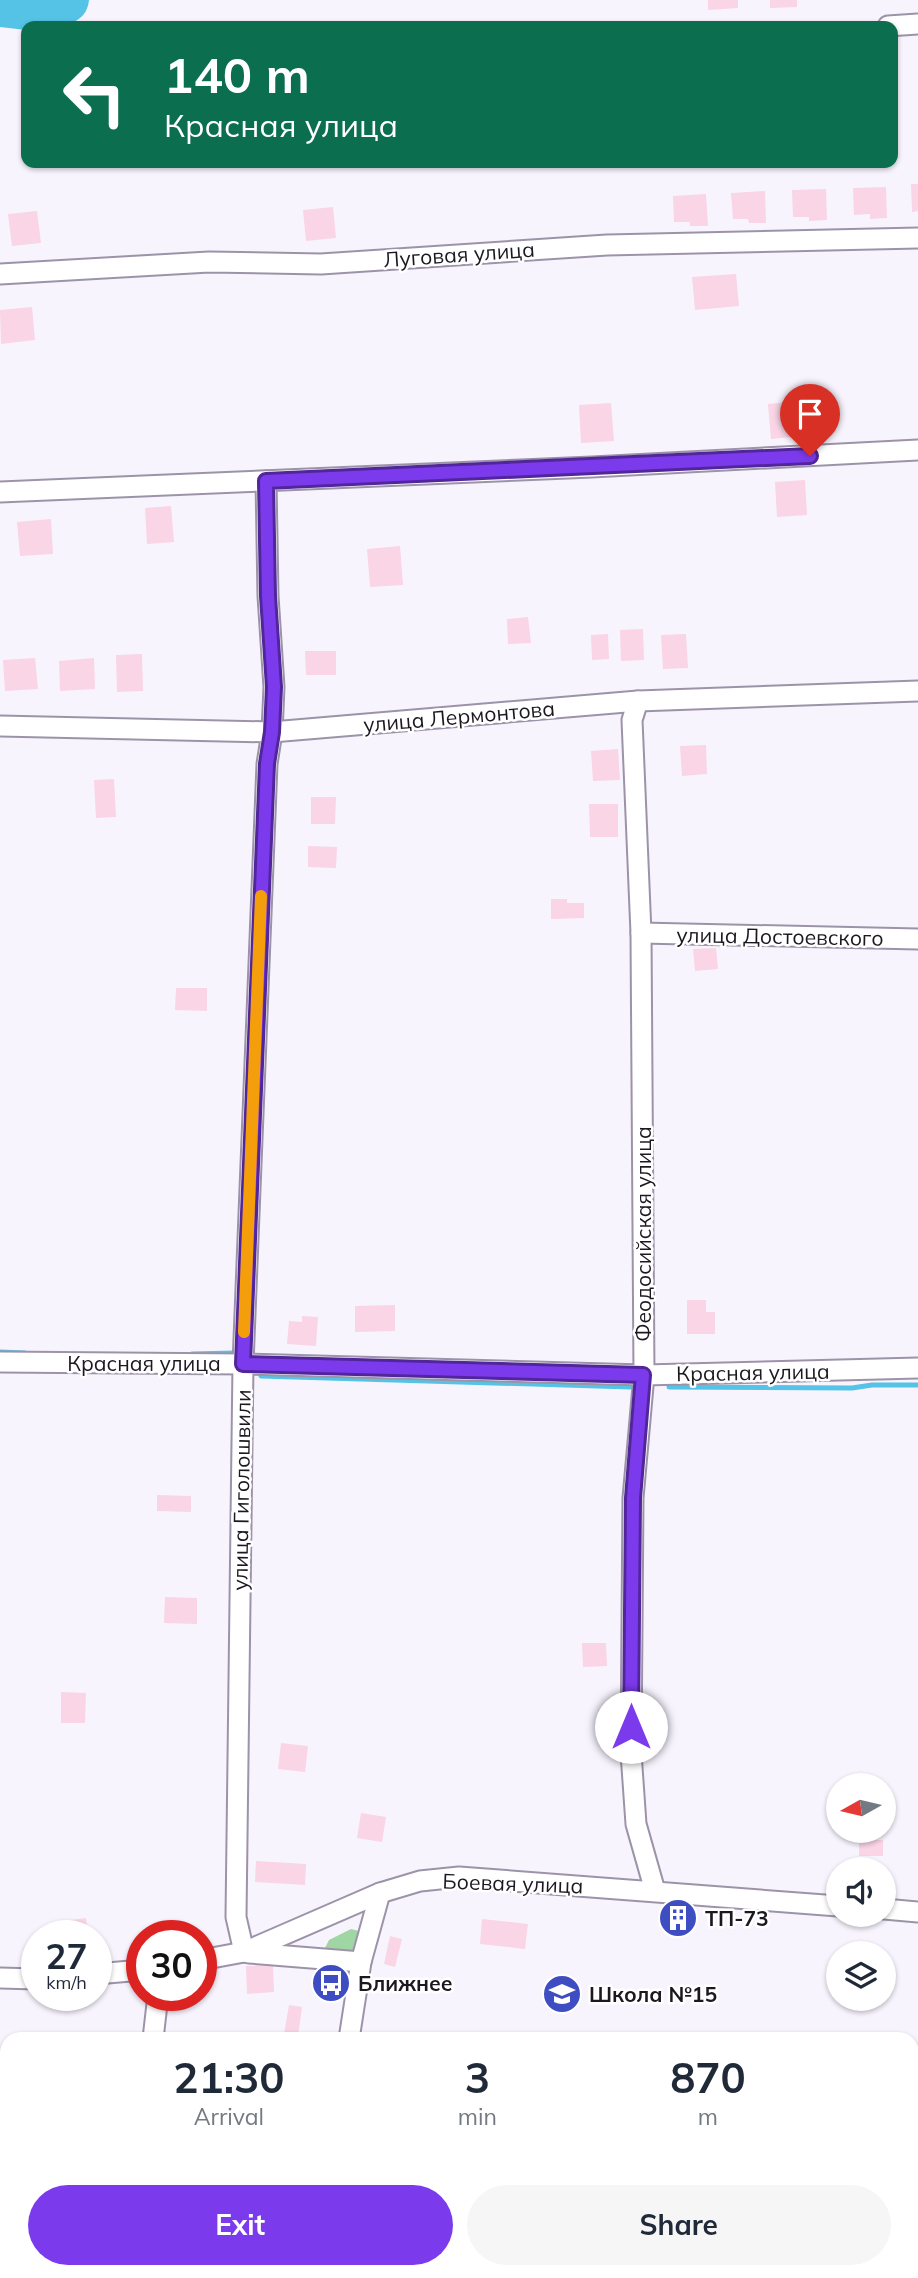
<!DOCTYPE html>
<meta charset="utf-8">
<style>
:root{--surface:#fff;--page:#f6f6f7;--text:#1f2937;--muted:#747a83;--accent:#7c3aed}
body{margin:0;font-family:Mulish,sans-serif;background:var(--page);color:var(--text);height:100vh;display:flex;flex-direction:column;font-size:26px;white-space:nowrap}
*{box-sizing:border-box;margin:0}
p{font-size:23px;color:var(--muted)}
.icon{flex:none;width:38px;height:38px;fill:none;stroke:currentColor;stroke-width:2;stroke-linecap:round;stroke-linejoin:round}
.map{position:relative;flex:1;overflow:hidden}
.panel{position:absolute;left:0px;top:2032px;width:919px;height:247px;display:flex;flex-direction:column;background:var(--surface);border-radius:21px 21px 0 0;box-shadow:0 2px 5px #0004}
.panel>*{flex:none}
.hud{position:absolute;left:21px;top:21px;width:877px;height:147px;border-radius:14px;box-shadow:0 2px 5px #0004;background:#0b6e4f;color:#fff;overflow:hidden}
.needle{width:46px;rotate:262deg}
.controls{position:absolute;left:826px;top:1773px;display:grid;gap:14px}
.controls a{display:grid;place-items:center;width:70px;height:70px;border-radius:50%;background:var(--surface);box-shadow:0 2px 5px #0004;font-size:35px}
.speed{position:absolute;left:21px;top:1920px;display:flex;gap:14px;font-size:35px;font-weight:700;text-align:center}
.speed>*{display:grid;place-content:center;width:91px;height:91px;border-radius:50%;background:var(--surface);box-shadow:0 2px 5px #0004;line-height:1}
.speed small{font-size:18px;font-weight:400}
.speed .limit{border:10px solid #d22;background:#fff;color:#111}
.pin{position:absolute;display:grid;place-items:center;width:60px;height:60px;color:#fff;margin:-72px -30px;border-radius:50% 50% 50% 0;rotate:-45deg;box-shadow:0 0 7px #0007}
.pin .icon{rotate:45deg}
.me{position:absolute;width:77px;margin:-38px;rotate:0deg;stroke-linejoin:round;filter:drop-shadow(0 0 5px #0008)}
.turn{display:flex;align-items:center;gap:24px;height:147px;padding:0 28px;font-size:32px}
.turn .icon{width:91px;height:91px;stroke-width:2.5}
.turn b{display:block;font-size:49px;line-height:60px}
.eta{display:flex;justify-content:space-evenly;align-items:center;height:119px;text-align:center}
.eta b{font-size:42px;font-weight:700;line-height:49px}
.action{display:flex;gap:14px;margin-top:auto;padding:14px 28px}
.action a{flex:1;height:80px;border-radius:42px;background:var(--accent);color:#fff;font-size:28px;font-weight:700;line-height:80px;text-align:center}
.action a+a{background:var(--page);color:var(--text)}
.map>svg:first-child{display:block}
</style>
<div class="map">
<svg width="918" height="2278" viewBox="0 0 918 2278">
<rect width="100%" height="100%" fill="#f8f4fe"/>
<polygon fill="#9fd6a3" points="351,1929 359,1931 363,1938 360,1954 331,1954 325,1948 329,1940"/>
<path fill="#54c3e6" d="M0,0H89C86,31 49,26 26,26V30L0,27Z"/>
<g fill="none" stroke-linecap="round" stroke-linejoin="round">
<g stroke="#54c3e6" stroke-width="5">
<polyline points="0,1352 25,1353"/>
<polyline points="192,1354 234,1353"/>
<polyline points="261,1376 631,1387"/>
<polyline points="669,1387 852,1388 872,1385 918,1385"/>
</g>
</g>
<g fill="#f9d5e6">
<polygon points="708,0 738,0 738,8 708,10"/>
<polygon points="770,0 797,0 797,7 770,8"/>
<polygon points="911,184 918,184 918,211 912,212"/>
<polygon points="886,187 887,218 870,219 870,214 854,215 853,188"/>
<polygon points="826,189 827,220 809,221 809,217 793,217 792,190"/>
<polygon points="765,191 766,223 749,223 748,219 733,219 731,193"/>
<polygon points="706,194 708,226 690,226 690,222 674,222 673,196"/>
<polygon points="333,207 336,238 306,241 303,210"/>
<polygon points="37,211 41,243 12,246 8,214"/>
<polygon points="736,274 739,306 695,310 692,277"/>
<polygon points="32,307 35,340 1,344 0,310"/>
<polygon points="801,401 804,436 771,439 768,404"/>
<polygon points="611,403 614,441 581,443 579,405"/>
<polygon points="805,480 807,515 777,517 775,482"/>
<polygon points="171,506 174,542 147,544 145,508"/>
<polygon points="51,519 53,554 20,556 17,522"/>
<polygon points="400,546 403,585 370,587 367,549"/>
<polygon points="528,617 531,643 508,644 507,619"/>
<polygon points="643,629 644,660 621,661 620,630"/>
<polygon points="608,634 609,659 592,660 591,635"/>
<polygon points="686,634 688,668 663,669 661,635"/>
<polygon points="305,651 336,651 336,675 306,675"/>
<polygon points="142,654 143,691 117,692 116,655"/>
<polygon points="35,658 38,689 5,691 3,660"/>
<polygon points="94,658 95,689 60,691 59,661"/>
<polygon points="706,745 707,774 682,776 680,746"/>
<polygon points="618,749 620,780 593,781 591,751"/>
<polygon points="114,779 116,817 96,818 94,780"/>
<polygon points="311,797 336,797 335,824 311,824"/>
<polygon points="589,804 618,804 618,837 590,837"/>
<polygon points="308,846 337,847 336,868 308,867"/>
<polygon points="551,899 567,899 567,903 584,903 584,918 551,919"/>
<polygon points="716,948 718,969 695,971 693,949"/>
<polygon points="176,988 207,988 207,1011 175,1010"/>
<polygon points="687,1300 706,1300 706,1312 715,1312 715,1334 687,1334"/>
<polygon points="395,1305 395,1331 355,1332 355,1306"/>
<polygon points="302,1316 318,1317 316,1346 287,1344 289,1321 302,1322"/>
<polygon points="157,1495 191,1496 191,1512 157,1511"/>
<polygon points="165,1597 197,1598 197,1624 164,1623"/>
<polygon points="582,1643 606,1643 607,1666 583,1667"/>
<polygon points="61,1692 86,1693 85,1723 61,1723"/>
<polygon points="281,1743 308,1746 305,1772 278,1769"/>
<polygon points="361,1813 386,1817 382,1842 357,1838"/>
<polygon points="859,1830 874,1830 874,1840 883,1840 883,1856 859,1856"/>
<polygon points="256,1861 306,1864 305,1885 255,1882"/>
<polygon points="673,1912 684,1912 683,1923 672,1923"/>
<polygon points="86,1918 88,1935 75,1936 75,1928 71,1928 71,1920"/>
<polygon points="482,1919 528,1924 525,1949 480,1944"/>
<polygon points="390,1936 402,1939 395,1967 384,1964"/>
<polygon points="273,1965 274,1992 247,1994 246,1966"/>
<polygon points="289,2005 302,2007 298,2036 284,2034"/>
<polygon points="251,2272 277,2272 282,2273 281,2278 249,2278"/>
</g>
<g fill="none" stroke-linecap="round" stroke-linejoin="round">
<defs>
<g id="minor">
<polyline points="888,26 918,24"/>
<polyline points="0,274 209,262 321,264 607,245 918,238"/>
<polyline points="0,492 592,467 918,450"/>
<polyline points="638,701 632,720 641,933 644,1375 633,1498 631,1753 636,1824 655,1891"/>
<polyline points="0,726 272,732 638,701 918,691"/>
<polyline points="641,933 918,939"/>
<polyline points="0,1362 243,1364 644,1375 918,1368"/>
<polyline points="884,1909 918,1912"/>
<polyline points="244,1952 236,1917 243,1364 267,764 272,732 274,687 268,596 266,481"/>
<polyline points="249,1953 361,1962"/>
<polyline points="201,1960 244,1952 380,1893 420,1881 459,1877 838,1906"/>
<polyline points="96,1974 142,1970"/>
<polyline points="0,1978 37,1979"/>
<polyline points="153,2039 158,1995"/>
<polyline points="349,2039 361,1962 380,1893"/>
<polyline points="804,2272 805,2278"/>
<polyline points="304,2273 312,2272"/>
<polyline points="125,2278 126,2272"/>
</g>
</defs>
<use href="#minor" stroke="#9d93a9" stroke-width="23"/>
<use href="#minor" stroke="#fff" stroke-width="19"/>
</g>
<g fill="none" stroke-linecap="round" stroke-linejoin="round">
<defs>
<polyline id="route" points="631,1727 633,1498 643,1375 243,1364 267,764 272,732 274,687 268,596 266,481 810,456"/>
</defs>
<use href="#route" stroke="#51269a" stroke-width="18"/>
<use href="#route" stroke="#7c3aed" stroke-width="12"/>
<polyline stroke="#f59e0b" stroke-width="12" points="244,1332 261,896"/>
</g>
<defs>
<symbol id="building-disc" viewBox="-11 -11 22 22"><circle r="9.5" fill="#3e4dc1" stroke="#fff"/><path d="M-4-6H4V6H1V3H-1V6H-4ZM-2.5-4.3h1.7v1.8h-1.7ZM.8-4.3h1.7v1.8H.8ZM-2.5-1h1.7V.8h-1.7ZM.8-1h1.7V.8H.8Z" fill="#fff"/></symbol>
<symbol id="bus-disc" viewBox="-11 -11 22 22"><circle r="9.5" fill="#3e4dc1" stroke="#fff"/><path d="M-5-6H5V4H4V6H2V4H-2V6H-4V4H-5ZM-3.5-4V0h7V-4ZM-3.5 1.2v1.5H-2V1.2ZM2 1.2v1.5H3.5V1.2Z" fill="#fff"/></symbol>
<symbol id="school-disc" viewBox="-11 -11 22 22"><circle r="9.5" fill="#3e4dc1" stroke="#fff"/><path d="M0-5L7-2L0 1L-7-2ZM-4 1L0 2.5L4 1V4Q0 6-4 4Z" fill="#fff"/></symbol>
</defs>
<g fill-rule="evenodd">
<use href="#building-disc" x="656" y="1896" width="44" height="44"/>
<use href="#bus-disc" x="309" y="1961" width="44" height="44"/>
<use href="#school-disc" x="540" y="1972" width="44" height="44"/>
</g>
<g text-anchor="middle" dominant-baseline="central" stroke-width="5" stroke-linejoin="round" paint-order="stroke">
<g font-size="21" fill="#1c1820" stroke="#fff">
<text transform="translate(459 254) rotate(-4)">Луговая улица</text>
<text transform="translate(459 716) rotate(-5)">улица Лермонтова</text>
<text transform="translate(780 936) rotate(1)">улица Достоевского</text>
<text transform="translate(643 1234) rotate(-90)">Феодосийская улица</text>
<text x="144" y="1363">Красная улица</text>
<text transform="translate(753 1372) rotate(-1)">Красная улица</text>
<text transform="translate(241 1490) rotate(-89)">улица Гиголошвили</text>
<text transform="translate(513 1883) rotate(2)">Боевая улица</text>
</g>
<g font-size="21" font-weight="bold" fill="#1c1820" stroke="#fff" text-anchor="start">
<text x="705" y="1918">ТП-73</text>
<text x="358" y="1983">Ближнее</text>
<text x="589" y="1994">Школа №15</text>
</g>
</g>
</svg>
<div class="controls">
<a><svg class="needle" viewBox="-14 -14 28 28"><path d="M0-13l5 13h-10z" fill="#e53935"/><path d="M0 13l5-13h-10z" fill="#747a83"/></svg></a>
<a><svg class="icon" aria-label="sound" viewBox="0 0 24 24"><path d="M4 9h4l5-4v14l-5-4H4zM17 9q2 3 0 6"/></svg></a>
<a><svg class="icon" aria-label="layers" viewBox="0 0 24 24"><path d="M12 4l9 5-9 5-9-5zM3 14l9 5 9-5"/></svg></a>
</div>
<div class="speed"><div>27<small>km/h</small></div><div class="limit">30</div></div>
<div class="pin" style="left:810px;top:456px;background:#d93025"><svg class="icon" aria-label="arrive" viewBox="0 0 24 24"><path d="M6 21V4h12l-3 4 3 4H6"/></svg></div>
<svg class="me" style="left:631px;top:1727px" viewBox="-20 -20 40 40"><circle r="19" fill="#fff"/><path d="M0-13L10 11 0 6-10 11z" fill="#7c3aed"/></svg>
<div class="hud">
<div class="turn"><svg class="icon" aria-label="left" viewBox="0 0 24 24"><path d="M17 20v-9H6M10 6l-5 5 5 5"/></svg><div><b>140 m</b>Красная улица</div></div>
</div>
<section class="panel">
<div class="eta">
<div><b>21:30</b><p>Arrival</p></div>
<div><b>3</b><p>min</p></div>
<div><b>870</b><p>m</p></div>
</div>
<div class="action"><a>Exit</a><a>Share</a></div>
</section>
</div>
